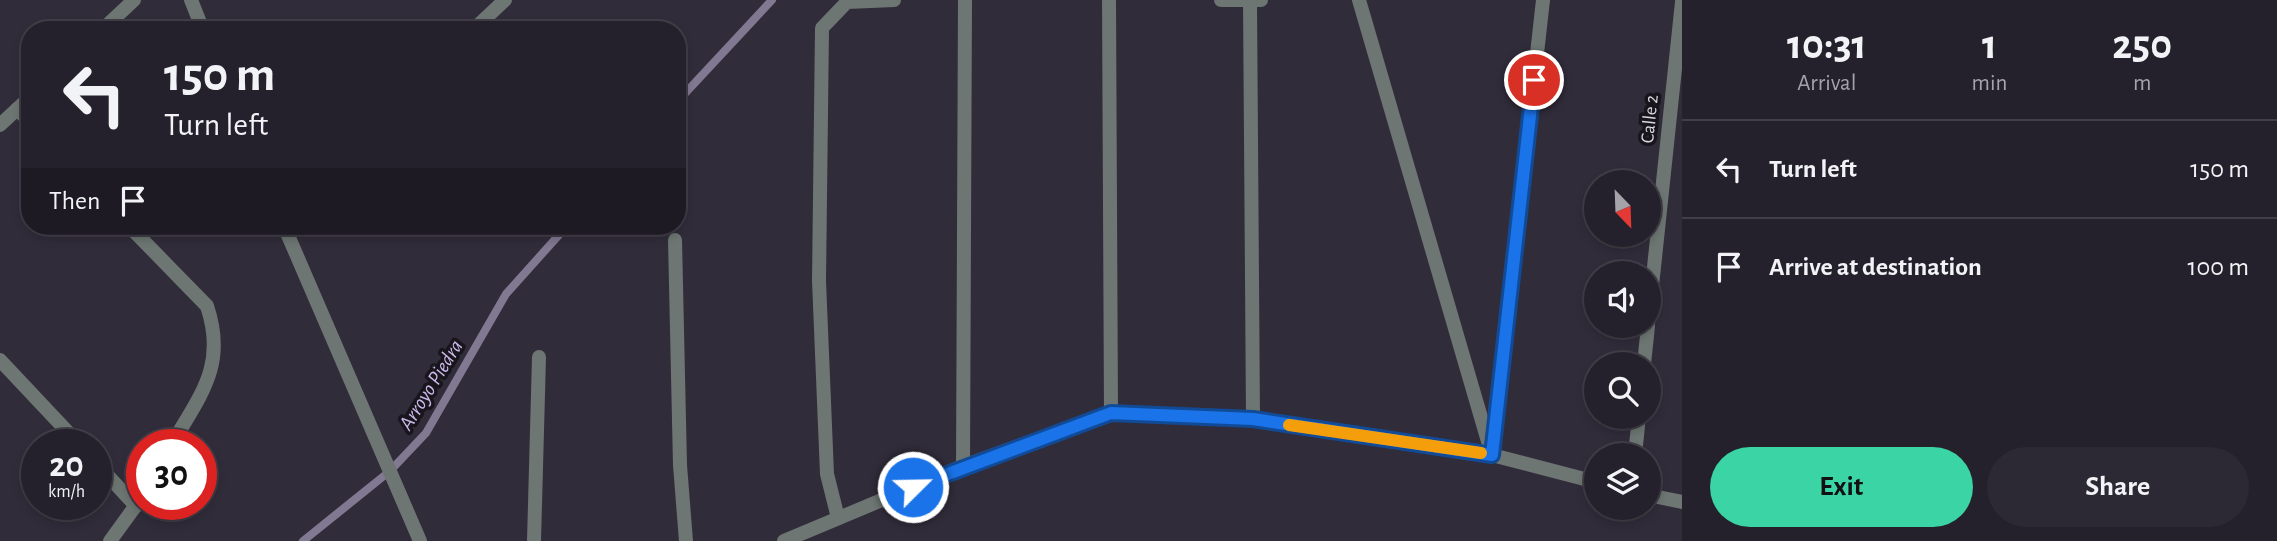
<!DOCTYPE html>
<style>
:root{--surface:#25212c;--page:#2d2934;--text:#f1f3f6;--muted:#a3a3a9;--line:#423e48;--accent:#3bd4a4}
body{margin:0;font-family:"Alegreya Sans",sans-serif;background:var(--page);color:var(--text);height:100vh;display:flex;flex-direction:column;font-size:26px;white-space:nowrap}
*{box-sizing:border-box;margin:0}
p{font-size:23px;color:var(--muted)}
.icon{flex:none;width:38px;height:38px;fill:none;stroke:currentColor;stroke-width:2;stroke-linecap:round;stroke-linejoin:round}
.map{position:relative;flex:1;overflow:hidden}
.details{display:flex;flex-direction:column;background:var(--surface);width:595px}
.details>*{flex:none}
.hud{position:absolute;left:21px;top:21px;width:665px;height:214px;border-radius:28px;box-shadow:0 4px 10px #0003,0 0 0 2px var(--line);background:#25212c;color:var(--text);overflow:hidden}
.needle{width:46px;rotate:157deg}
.controls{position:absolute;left:1584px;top:170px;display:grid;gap:14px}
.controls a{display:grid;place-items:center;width:77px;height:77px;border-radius:50%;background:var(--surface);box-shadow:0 4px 10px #0003,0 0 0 2px var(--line);font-size:35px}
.speed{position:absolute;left:21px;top:429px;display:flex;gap:14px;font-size:35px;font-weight:700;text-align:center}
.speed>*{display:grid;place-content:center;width:91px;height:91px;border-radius:50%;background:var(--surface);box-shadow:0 4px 10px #0003,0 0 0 2px var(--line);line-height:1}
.speed small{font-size:18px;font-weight:400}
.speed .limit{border:10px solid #d22;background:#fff;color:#111}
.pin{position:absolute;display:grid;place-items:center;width:60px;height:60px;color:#fff;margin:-30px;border:4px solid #fff;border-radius:50%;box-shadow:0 2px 7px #0007}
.me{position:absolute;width:77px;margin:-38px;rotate:67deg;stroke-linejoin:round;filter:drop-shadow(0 0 5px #0008)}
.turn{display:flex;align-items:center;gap:24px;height:147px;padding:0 28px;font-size:32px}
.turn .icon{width:91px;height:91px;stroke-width:2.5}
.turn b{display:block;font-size:49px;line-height:60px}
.then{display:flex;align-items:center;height:66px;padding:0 28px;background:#0003;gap:14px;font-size:26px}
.eta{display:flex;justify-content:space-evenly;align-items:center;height:119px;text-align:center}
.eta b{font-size:42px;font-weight:700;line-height:49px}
.cta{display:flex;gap:14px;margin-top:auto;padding:14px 28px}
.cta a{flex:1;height:80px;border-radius:42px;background:var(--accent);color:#111;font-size:28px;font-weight:700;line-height:80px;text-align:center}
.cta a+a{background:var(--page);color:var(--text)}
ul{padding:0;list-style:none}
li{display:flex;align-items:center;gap:21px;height:98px;padding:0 28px;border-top:2px solid var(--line)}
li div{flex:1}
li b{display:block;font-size:26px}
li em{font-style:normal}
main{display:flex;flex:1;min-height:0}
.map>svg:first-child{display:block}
</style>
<main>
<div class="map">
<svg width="1682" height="541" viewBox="0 0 1682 541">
<rect width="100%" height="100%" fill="#312c3a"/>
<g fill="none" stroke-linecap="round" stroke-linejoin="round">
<g stroke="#817891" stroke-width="8">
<polyline points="677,102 772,0"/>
<polyline points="303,541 390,471 426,433 506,294 567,226"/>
</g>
<g stroke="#6d7672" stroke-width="14">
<polyline points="191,0 203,30"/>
<polyline points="1109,0 1111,413"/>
<polyline points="1221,0 1261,0"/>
<polyline points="1250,0 1253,419"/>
<polyline points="1359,0 1492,455"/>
<polyline points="102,30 134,0"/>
<polyline points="473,30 505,0"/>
<polyline points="17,109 30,122"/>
<polyline points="0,125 30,97"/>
<path d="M129,226L207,306C227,366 200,395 172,444"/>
<polyline points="284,226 420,541"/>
<polyline points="675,240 680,465 686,541"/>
<polyline points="1648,324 1682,2"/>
<polyline points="0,360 79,444"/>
<polyline points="1644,364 1648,326"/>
<polyline points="1493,447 1543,0"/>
<polyline points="1635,455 1639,416"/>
<polyline points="96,463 136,506"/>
<polyline points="963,466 965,0"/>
<polyline points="1648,495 1682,502"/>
<polyline points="838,518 827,474 819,281 822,28 847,2 894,0"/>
<polyline points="110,541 142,497"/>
<polyline points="534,541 539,357"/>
<polyline points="784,541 963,466 1111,413 1253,419 1492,455 1596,482"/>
</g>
</g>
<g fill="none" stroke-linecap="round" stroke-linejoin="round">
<defs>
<polyline id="route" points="913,487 1111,413 1253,419 1492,455 1534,80"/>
</defs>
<use href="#route" stroke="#114b97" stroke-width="18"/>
<use href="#route" stroke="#1a73e8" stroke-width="12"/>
<polyline stroke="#f59e0b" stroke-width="12" points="1289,425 1481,453"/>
</g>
<g text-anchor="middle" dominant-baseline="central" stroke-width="7" stroke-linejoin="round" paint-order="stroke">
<g font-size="19" fill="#dad7e0" stroke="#18161c">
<text transform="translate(1650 119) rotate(-84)">Calle 2</text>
</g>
<g font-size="21" font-style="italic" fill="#ccbaeb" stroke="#18161c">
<text transform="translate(431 385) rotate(-58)">Arroyo Piedra</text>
</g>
</g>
</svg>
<div class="controls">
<a><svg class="needle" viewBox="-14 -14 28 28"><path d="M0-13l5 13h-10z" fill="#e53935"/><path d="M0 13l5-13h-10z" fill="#a3a3a9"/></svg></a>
<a><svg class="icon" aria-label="sound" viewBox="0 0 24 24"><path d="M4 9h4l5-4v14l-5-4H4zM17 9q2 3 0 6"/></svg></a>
<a><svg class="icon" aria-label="search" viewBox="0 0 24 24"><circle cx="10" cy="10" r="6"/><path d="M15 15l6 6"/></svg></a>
<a><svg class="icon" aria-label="layers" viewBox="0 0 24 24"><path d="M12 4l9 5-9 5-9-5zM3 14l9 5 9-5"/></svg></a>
</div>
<div class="speed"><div>20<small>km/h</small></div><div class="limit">30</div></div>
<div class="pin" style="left:1534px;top:80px;background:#d93025"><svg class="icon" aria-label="arrive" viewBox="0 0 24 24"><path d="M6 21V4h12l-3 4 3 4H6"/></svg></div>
<svg class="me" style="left:913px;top:487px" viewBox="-20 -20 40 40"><circle r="17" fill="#1a73e8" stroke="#fff" stroke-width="3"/><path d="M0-11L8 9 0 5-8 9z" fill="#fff"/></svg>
<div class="hud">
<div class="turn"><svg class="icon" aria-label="left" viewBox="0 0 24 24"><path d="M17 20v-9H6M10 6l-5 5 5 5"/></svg><div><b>150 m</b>Turn left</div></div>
<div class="then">Then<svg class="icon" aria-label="arrive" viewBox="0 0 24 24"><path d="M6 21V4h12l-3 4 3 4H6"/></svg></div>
</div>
</div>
<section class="details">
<div class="eta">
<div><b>10:31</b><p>Arrival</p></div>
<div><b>1</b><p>min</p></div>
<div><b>250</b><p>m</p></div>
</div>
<ul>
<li><svg class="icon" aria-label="left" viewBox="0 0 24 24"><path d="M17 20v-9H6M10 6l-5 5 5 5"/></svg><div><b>Turn left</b></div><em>150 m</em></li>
<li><svg class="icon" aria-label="arrive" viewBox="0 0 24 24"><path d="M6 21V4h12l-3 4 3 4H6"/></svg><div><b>Arrive at destination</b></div><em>100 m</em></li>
</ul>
<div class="cta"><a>Exit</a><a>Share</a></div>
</section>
</main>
